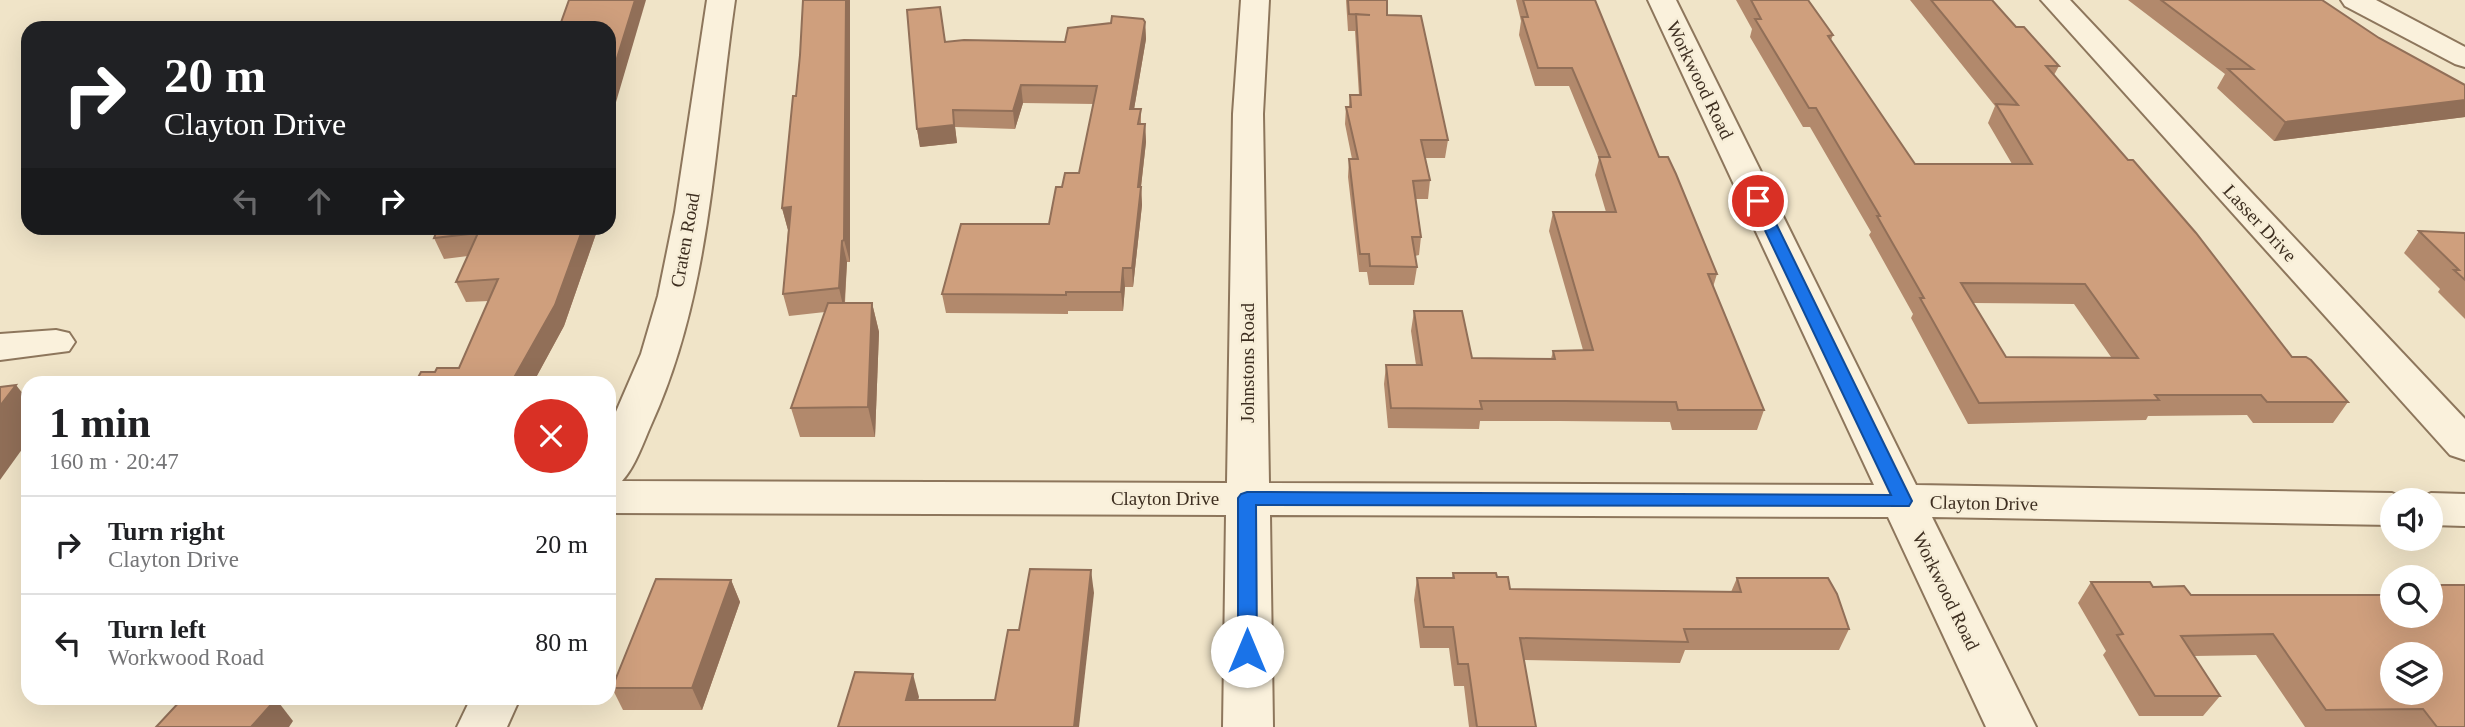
<!DOCTYPE html>
<meta charset="utf-8">
<style>
:root{--surface:#fff;--page:#f2f2f2;--text:#202124;--muted:#757577;--line:#e0e0e0}
body{margin:0;font-family:Georgia,serif;background:var(--page);color:var(--text);height:100vh;display:flex;flex-direction:column;font-size:26px;white-space:nowrap}
*{box-sizing:border-box;margin:0}
p{font-size:23px;color:var(--muted)}
.icon{flex:none;width:38px;height:38px;fill:none;stroke:currentColor;stroke-width:2;stroke-linecap:round;stroke-linejoin:round}
.map{position:relative;flex:1;overflow:hidden}
.sheet{position:absolute;left:21px;top:376px;width:595px;height:329px;display:flex;flex-direction:column;background:var(--surface);border-radius:21px;box-shadow:0 7px 28px #0002}
.sheet>*{flex:none}
.guide{position:absolute;left:21px;top:21px;width:595px;height:214px;border-radius:21px;box-shadow:0 7px 28px #0002;background:#202124;color:#fff;overflow:hidden}
.tools{position:absolute;left:2380px;top:488px;display:grid;gap:14px}
.tools a{display:grid;place-items:center;width:63px;height:63px;border-radius:50%;background:var(--surface);box-shadow:0 7px 28px #0002;font-size:35px}
.pin{position:absolute;display:grid;place-items:center;width:60px;height:60px;color:#fff;margin:-30px;border:4px solid #fff;border-radius:50%;box-shadow:0 2px 7px #0007}
.me{position:absolute;width:77px;margin:-38px;rotate:0deg;stroke-linejoin:round;filter:drop-shadow(0 0 5px #0008)}
.turn{display:flex;align-items:center;gap:24px;height:147px;padding:0 28px;font-size:32px}
.turn .icon{width:91px;height:91px;stroke-width:2.5}
.turn b{display:block;font-size:49px;line-height:60px}
.lanes{display:flex;align-items:center;height:66px;padding:0 28px;background:#0003;justify-content:center;gap:35px;direction:ltr}
.lanes .off{opacity:.35}
.round{display:grid;place-items:center;flex:none;width:74px;height:74px;border-radius:37px;background:var(--page)}
.head{display:flex;align-items:center;justify-content:space-between;height:119px;padding:0 28px}
h1{font-size:42px;font-weight:600;line-height:52px}
ul{padding:0;list-style:none}
li{display:flex;align-items:center;gap:21px;height:98px;padding:0 28px;border-top:2px solid var(--line)}
li div{flex:1}
li b{display:block;font-size:26px}
li em{font-style:normal}
.map>svg:first-child{display:block}
</style>
<div class="map">
<svg width="2465" height="727" viewBox="0 0 2465 727">
<rect width="100%" height="100%" fill="#f0e4c8"/>
<g fill="none" stroke-linecap="round" stroke-linejoin="round">
<defs>
<g id="minor">
<path d="M707,0H735C714,143 712,291 651,425C643,443 635,467 622,481L1227,483L1233,114L1241,0H1269L1263,114L1269,483L1874,485L1648,0H1676L1916,485L2392,493L2409,500H2392V525L1932,517L2036,727H1986L1888,517L1270,515L1273,727H1223L1226,515L609,513V428L641,354L658,296L675,212Z"/>
<polygon points="2041,0 2070,0 2465,419 2465,460 2450,455"/>
<polygon points="2341,0 2376,0 2465,47 2465,67 2455,64 2345,6"/>
<polygon points="56,330 69,333 75,342 69,351 0,360 0,334"/>
<polygon points="2431,493 2465,494 2465,526 2431,525 2431,500 2414,500"/>
<polygon points="471,698 520,698 507,727 457,727"/>
</g>
</defs>
<use href="#minor" stroke="#8d765c" stroke-width="4"/>
<use href="#minor" fill="#faf1dc" fill-rule="evenodd"/>
</g>
<g fill="#b2896c" fill-rule="evenodd">
<polygon points="803,0 850,0 850,262 847,262 845,303 872,303 879,332 875,437 800,437 791,408 825,312 789,316 783,294 788,230 782,208 796,96 800,55"/>
<polygon points="1346,0 1387,0 1387,15 1448,140 1445,158 1425,158 1430,180 1428,199 1415,199 1421,237 1419,255 1415,256 1417,267 1414,285 1369,285 1367,272 1359,272 1348,177 1349,159 1352,159 1345,124 1346,107 1349,107 1350,95 1359,95 1355,31 1348,31"/>
<polygon points="1516,0 1595,0 1659,157 1717,274 1713,287 1764,410 1757,430 1672,430 1670,422 1560,421 1480,421 1479,429 1388,428 1384,384 1386,365 1416,365 1411,331 1414,311 1472,358 1551,359 1553,351 1583,350 1549,231 1553,212 1606,212 1595,175 1599,159 1569,86 1535,86 1519,35 1521,21"/>
<path d="M1736,0H1808L1833,35L1831,40L1915,164H2012L1988,123L1995,106L1910,0H1992L2016,27L2059,66L2054,75L2292,357L2348,402L2333,423H2253L2247,415L2148,416L2146,420L1968,424L1911,318L1913,314L1869,235L1871,232L1810,127H1803L1750,37L1752,29ZM1973,303L2074,304L2111,357H2006Z"/>
<polygon points="2128,0 2322,0 2379,38 2465,85 2465,117 2274,141 2217,88 2225,74"/>
<polygon points="1145,22 1146,39 1134,109 1141,109 1141,124 1145,124 1146,142 1141,187 1142,205 1133,287 1125,287 1123,311 1068,311 1068,314 946,313 942,294 1049,224 1062,187 1079,173 1094,104 1023,103 1015,129 955,127 957,143 920,147 917,129 945,42 1065,42"/>
<polygon points="438,228 598,228 564,326 533,383 435,372 459,368 489,301 466,302 456,282 468,256 444,259 434,238"/>
<polygon points="2419,231 2465,233 2465,319 2438,292 2440,289 2404,253"/>
<polygon points="1453,573 1497,577 1510,589 1731,592 1737,578 1849,629 1839,650 1685,650 1680,663 1524,660 1536,727 1469,727 1464,686 1454,686 1449,648 1420,648 1414,600 1417,578 1452,578"/>
<polygon points="731,580 740,602 702,710 623,710 612,688"/>
<polygon points="2091,582 2153,587 2191,595 2465,727 2305,727 2256,655 2194,656 2220,696 2203,716 2139,716 2103,655 2106,651 2078,603"/>
</g>
<g fill="#916f58">
<polygon points="635,0 646,0 609,126 609,84"/>
<polygon points="846,0 850,0 850,262 844,240"/>
<polygon points="1145,22 1146,39 1131,127 1130,109"/>
<polygon points="1021,85 1023,103 1015,129 1013,111"/>
<polygon points="2465,100 2465,117 2274,141 2285,122"/>
<polygon points="953,110 957,143 920,147 917,129"/>
<polygon points="1145,124 1146,142 1140,195 1141,187 1142,205 1133,287 1132,268 1138,187"/>
<polygon points="791,207 788,230 782,208"/>
<polygon points="583,228 598,228 564,326 533,383 511,383"/>
<polygon points="842,241 847,262 844,310 839,288"/>
<polygon points="1123,268 1125,287 1123,311 1121,292"/>
<polygon points="872,303 879,332 875,437 868,407"/>
<polygon points="16,385 28,400 28,441 0,480 0,406"/>
<polygon points="1091,570 1094,593 1079,727 1074,727"/>
<polygon points="731,580 740,602 702,710 692,688"/>
<polygon points="913,674 919,697 912,722 906,700"/>
<polygon points="276,699 293,721 289,727 251,727"/>
</g>
<g fill="#cf9f7d" stroke="#916f58" stroke-width="2" fill-rule="evenodd">
<polygon points="569,0 635,0 609,84 609,28 559,28"/>
<polygon points="803,0 846,0 844,240 842,241 839,288 783,294 791,207 782,208 793,96 796,96 800,55"/>
<polygon points="1348,0 1387,0 1387,15 1421,16 1448,140 1421,140 1430,180 1413,181 1421,237 1412,237 1417,267 1370,266 1369,254 1360,254 1349,159 1358,159 1346,107 1351,107 1350,95 1361,95 1356,14 1370,15 1349,14"/>
<polygon points="1523,0 1595,0 1659,157 1668,157 1676,174 1717,274 1708,274 1764,410 1678,410 1676,402 1564,401 1480,401 1482,409 1391,408 1386,365 1422,365 1414,311 1462,311 1472,358 1555,359 1553,351 1593,350 1553,212 1616,212 1599,157 1610,157 1572,68 1538,68 1522,17 1528,17"/>
<path d="M1751,0H1808L1833,35L1828,36L1915,164H2032L1996,104L2018,105L1931,0H1992L2016,27H2024L2059,66H2046L2128,160H2133L2196,233L2292,357H2306L2311,360L2348,402H2267L2261,395H2155L2159,400L1979,403L1920,298H1924L1877,216H1880L1816,108H1809L1755,19H1761ZM1961,283L2085,284L2138,358L2006,357Z"/>
<polygon points="2161,0 2322,0 2379,38 2465,85 2465,100 2285,122 2228,69 2253,69"/>
<polygon points="940,7 945,42 964,40 1065,42 1068,28 1111,23 1112,16 1143,19 1145,22 1130,109 1141,109 1138,124 1145,124 1138,187 1141,187 1132,268 1123,268 1121,292 1066,292 1066,295 942,294 961,224 1049,224 1056,187 1062,187 1065,173 1079,173 1097,86 1021,85 1013,111 953,110 954,125 917,129 907,10"/>
<polygon points="438,228 583,228 555,305 511,383 415,383 421,372 435,372 437,368 459,368 498,279 456,282 478,233 434,238"/>
<polygon points="2419,231 2465,233 2465,280 2454,270 2459,270"/>
<polygon points="828,303 872,303 868,407 791,408"/>
<polygon points="16,385 0,406 0,387"/>
<polygon points="1030,569 1091,570 1074,727 838,727 855,672 913,674 906,700 995,700 1008,630 1019,630"/>
<polygon points="1453,573 1496,573 1497,577 1508,577 1510,589 1741,592 1737,578 1828,578 1837,594 1849,629 1684,629 1688,642 1520,638 1536,727 1477,727 1468,664 1458,664 1453,627 1424,627 1417,578 1454,578"/>
<polygon points="656,579 731,580 692,688 612,688"/>
<path d="M2091,582H2150L2153,587L2184,586L2191,595H2392V616H2431V585H2465V727H2437L2423,709L2326,710L2273,634L2181,636L2220,696H2155L2117,635L2123,634ZM2392,654H2431V693H2392Z"/>
<polygon points="183,698 271,698 276,699 251,727 156,727"/>
</g>
<polygon fill="#1a73e8" stroke="#114b97" stroke-width="2" points="1758,196 1765,201 1912,501 1909,506 1256,505 1257,651 1254,656 1247,659 1240,656 1238,651 1238,498 1241,494 1247,492 1891,495 1751,201"/>
<g text-anchor="middle" dominant-baseline="central" stroke-width="5" stroke-linejoin="round" paint-order="stroke">
<g font-size="19" fill="#3d2e20" stroke="#f7eed8">
<text transform="translate(1700 80) rotate(64)">Workwood Road</text>
<text transform="translate(2260 223) rotate(47)">Lasser Drive</text>
<text transform="translate(685 240) rotate(-80)">Craten Road</text>
<text transform="translate(1247 363) rotate(-90)">Johnstons Road</text>
<text x="1165" y="498">Clayton Drive</text>
<text transform="translate(1984 503) rotate(1)">Clayton Drive</text>
<text transform="translate(1946 591) rotate(64)">Workwood Road</text>
</g>
</g>
</svg>
<div class="tools">
<a><svg class="icon" aria-label="sound" viewBox="0 0 24 24"><path d="M4 9h4l5-4v14l-5-4H4zM17 9q2 3 0 6"/></svg></a>
<a><svg class="icon" aria-label="search" viewBox="0 0 24 24"><circle cx="10" cy="10" r="6"/><path d="M15 15l6 6"/></svg></a>
<a><svg class="icon" aria-label="layers" viewBox="0 0 24 24"><path d="M12 4l9 5-9 5-9-5zM3 14l9 5 9-5"/></svg></a>
</div>
<div class="pin" style="left:1758px;top:201px;background:#d93025"><svg class="icon" aria-label="arrive" viewBox="0 0 24 24"><path d="M6 21V4h12l-3 4 3 4H6"/></svg></div>
<svg class="me" style="left:1247px;top:651px" viewBox="-20 -20 40 40"><circle r="19" fill="#fff"/><path d="M0-13L10 11 0 6-10 11z" fill="#1a73e8"/></svg>
<div class="guide">
<div class="turn"><svg class="icon" aria-label="right" viewBox="0 0 24 24"><path d="M7 20v-9h11M14 6l5 5-5 5"/></svg><div><b>20 m</b>Clayton Drive</div></div>
<div class="lanes"><svg class="icon off" aria-label="left" viewBox="0 0 24 24"><path d="M17 20v-9H6M10 6l-5 5 5 5"/></svg><svg class="icon off" aria-label="ahead" viewBox="0 0 24 24"><path d="M12 20V5M6 11l6-6 6 6"/></svg><svg class="icon" aria-label="right" viewBox="0 0 24 24"><path d="M7 20v-9h11M14 6l5 5-5 5"/></svg></div>
</div>
<section class="sheet">
<div class="head"><div><h1>1 min</h1><p>160 m · 20:47</p></div><a class="round" style="background:#d93025;color:#fff"><svg class="icon" aria-label="close" viewBox="0 0 24 24"><path d="M6 6l12 12M18 6L6 18"/></svg></a></div>
<ul>
<li><svg class="icon" aria-label="right" viewBox="0 0 24 24"><path d="M7 20v-9h11M14 6l5 5-5 5"/></svg><div><b>Turn right</b><p>Clayton Drive</p></div><em>20 m</em></li>
<li><svg class="icon" aria-label="left" viewBox="0 0 24 24"><path d="M17 20v-9H6M10 6l-5 5 5 5"/></svg><div><b>Turn left</b><p>Workwood Road</p></div><em>80 m</em></li>
</ul>
</section>
</div>
